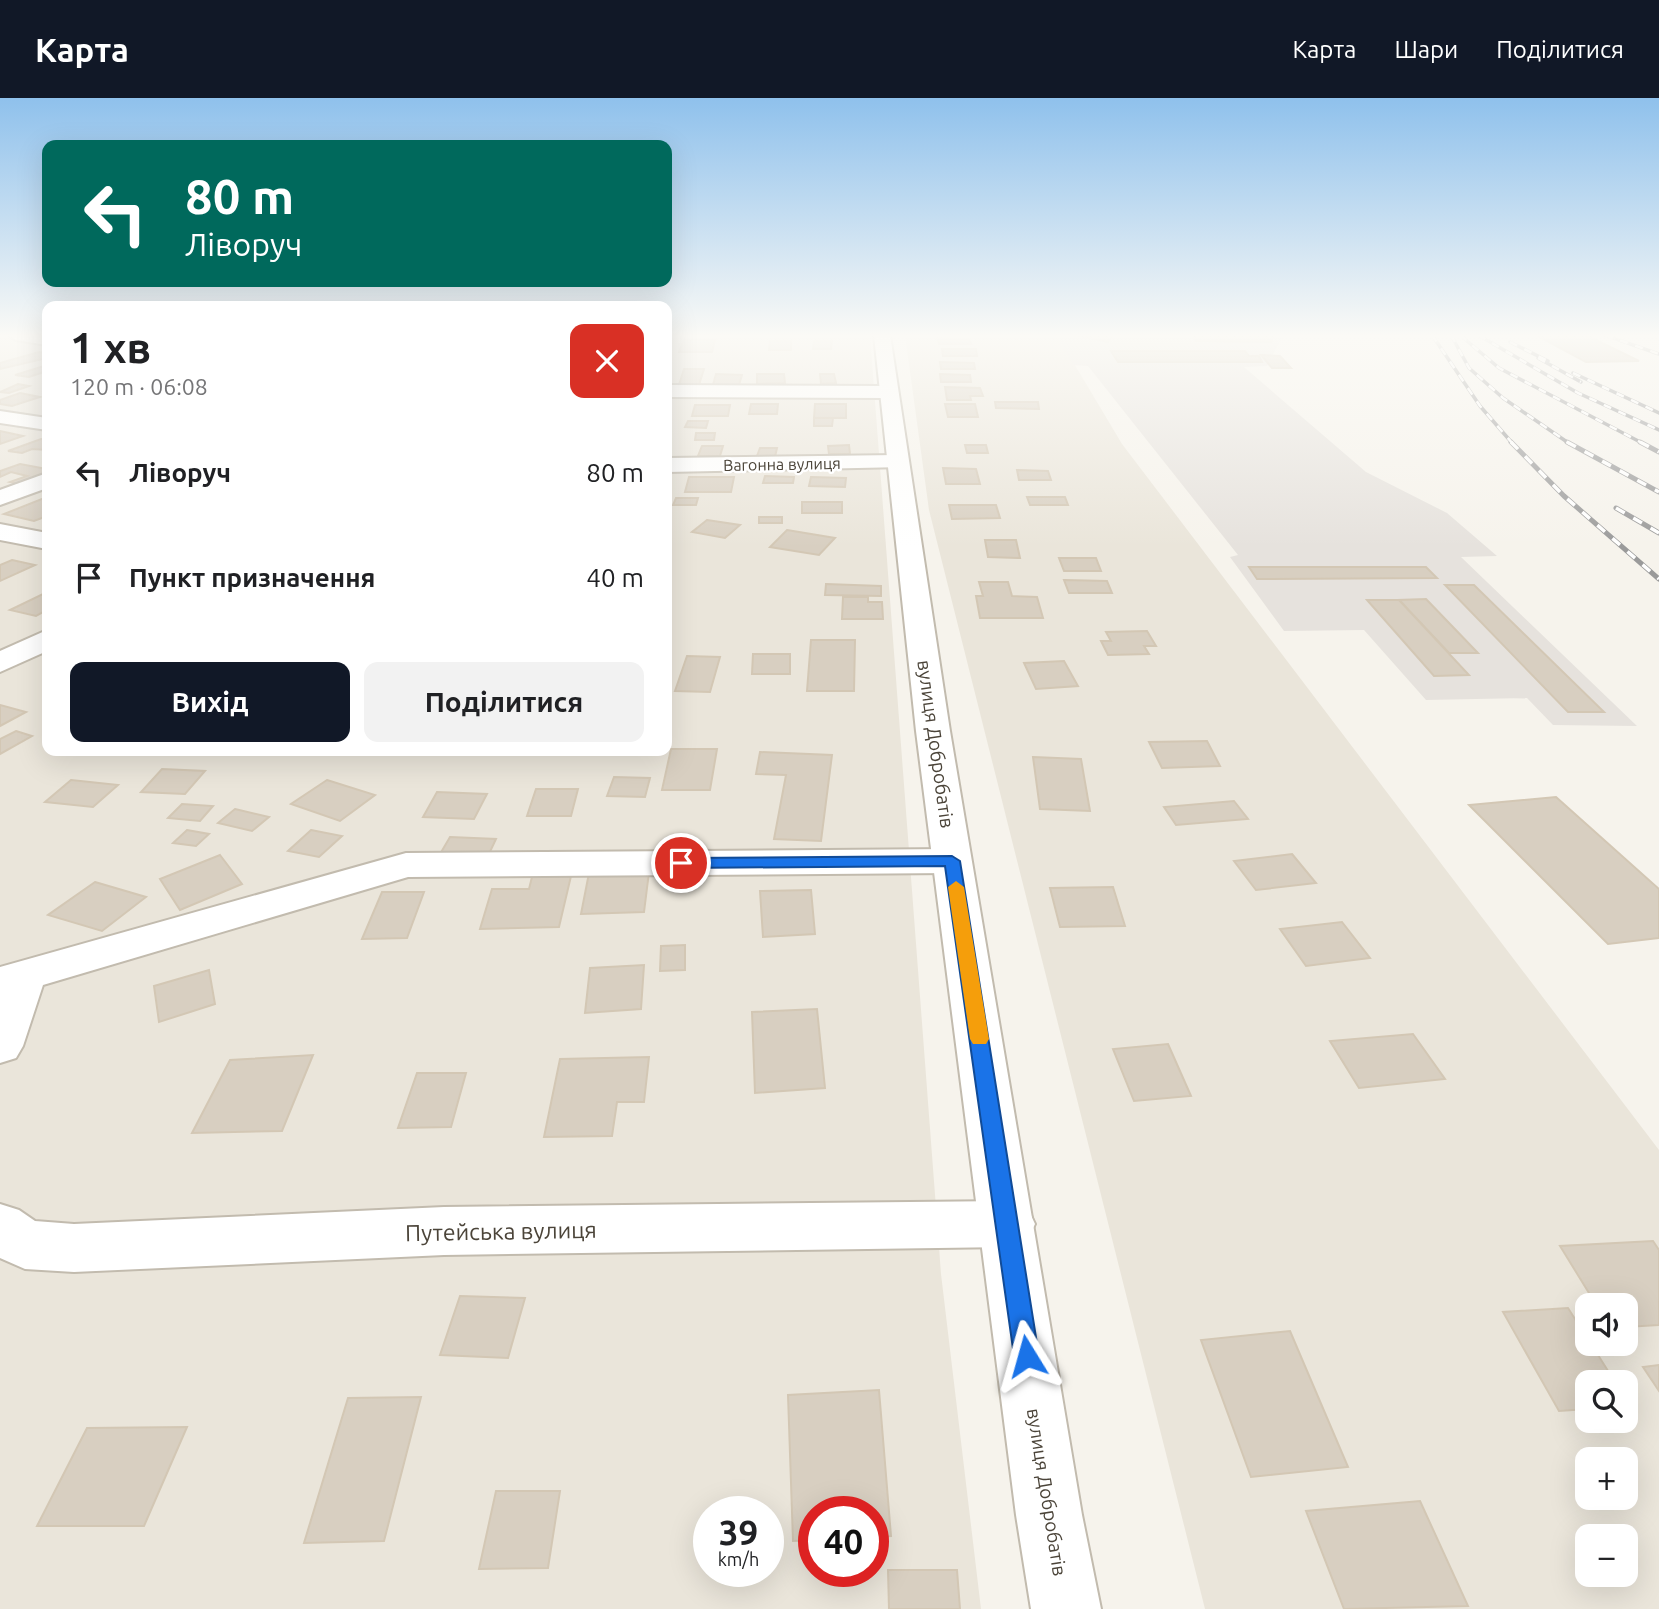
<!DOCTYPE html>
<html lang="uk">
<meta charset="utf-8">
<style>
:root{--surface:#fff;--page:#f2f2f2;--text:#202124;--muted:#757577;--accent:#111827}
body{margin:0;font-family:Ubuntu,sans-serif;background:var(--page);color:var(--text);height:100vh;display:flex;flex-direction:column;font-size:26px;white-space:nowrap}
*{box-sizing:border-box;margin:0}
p{font-size:23px;color:var(--muted)}
.icon{flex:none;width:38px;height:38px;fill:none;stroke:currentColor;stroke-width:2;stroke-linecap:round;stroke-linejoin:round}
.map{position:relative;flex:1;overflow:hidden}
.drawer{position:absolute;left:42px;top:203px;width:630px;height:455px;display:flex;flex-direction:column;background:var(--surface);border-radius:14px;box-shadow:0 7px 28px #0002}
.drawer>*{flex:none}
.top-card{position:absolute;left:42px;top:42px;width:630px;height:147px;border-radius:14px;box-shadow:0 7px 28px #0002;background:#00695c;color:#fff;overflow:hidden}
.tools{position:absolute;left:1575px;top:1195px;display:grid;gap:14px}
.tools a{display:grid;place-items:center;width:63px;height:63px;border-radius:14px;background:var(--surface);box-shadow:0 7px 28px #0002;font-size:35px}
.speed{position:absolute;left:693px;top:1398px;display:flex;gap:14px;font-size:35px;font-weight:700;text-align:center}
.speed>*{display:grid;place-content:center;width:91px;height:91px;border-radius:50%;background:var(--surface);box-shadow:0 7px 28px #0002;line-height:1}
.speed small{font-size:18px;font-weight:400}
.speed .limit{border:10px solid #d22;background:#fff;color:#111}
.pin{position:absolute;display:grid;place-items:center;width:60px;height:60px;color:#fff;margin:-30px;border:4px solid #fff;border-radius:50%;box-shadow:0 2px 7px #0007}
.me{position:absolute;width:77px;margin:-38px;rotate:352deg;stroke-linejoin:round;filter:drop-shadow(0 0 5px #0008)}
.turn{display:flex;align-items:center;gap:24px;height:147px;padding:0 28px;font-size:32px}
.turn .icon{width:91px;height:91px;stroke-width:2.5}
.turn b{display:block;font-size:49px;line-height:60px}
.round{display:grid;place-items:center;flex:none;width:74px;height:74px;border-radius:14px;background:var(--page)}
.head{display:flex;align-items:center;justify-content:space-between;height:119px;padding:0 28px}
h1{font-size:42px;font-weight:600;line-height:52px}
.primary-button{display:flex;gap:14px;margin-top:auto;padding:14px 28px}
.primary-button a{flex:1;height:80px;border-radius:14px;background:var(--accent);color:#fff;font-size:28px;font-weight:600;line-height:80px;text-align:center}
.primary-button a+a{background:var(--page);color:var(--text)}
ul{padding:0;list-style:none}
li{display:flex;align-items:center;gap:21px;height:105px;padding:0 28px}
li div{flex:1}
li b{display:block;font-size:26px}
li em{font-style:normal}
header{display:flex;align-items:center;gap:42px;box-sizing:border-box;height:98px;padding:0 35px;background:var(--accent);color:#fff}
header strong{font-size:33px}
nav{display:flex;gap:38px;margin-inline-start:auto;font-size:24px}
.map>svg:first-child{display:block}
</style>
<header>
<strong>Карта</strong>
<nav><a>Карта</a><a>Шари</a><a>Поділитися</a></nav>
</header>
<div class="map">
<svg width="1659" height="1511" viewBox="0 0 1659 1511">
<rect width="100%" height="100%" fill="#f6f3ec"/>
<g fill="#eae5da" fill-rule="evenodd">
<path d="M0,237H47V653H667V237H870L941,1176L981,1511H0ZM709,1414H768V1474H709ZM814,1414H873V1474H814Z"/>
<path d="M905,237H1057L1122,346L1659,1052V1511H1205L929,412ZM1587,1208H1626V1246H1587ZM1587,1284H1626V1323H1587ZM1587,1362H1626V1400H1587ZM1587,1438H1626V1477H1587Z"/>
</g>
<polygon fill="#e6e2dd" points="1057,237 1283,237 1267,268 1244,269 1366,374 1447,415 1497,458 1461,459 1637,628 1553,627 1527,600 1426,602 1364,532 1284,533 1230,459 1238,457 1088,268 1073,267"/>
<g fill="#d8cfc1" stroke="#d3c7b4" stroke-width="2">
<polygon points="1074,237 1113,237 1108,244"/>
<polygon points="1193,237 1271,237 1273,239 1271,244 1196,243"/>
<polygon points="1536,237 1586,237 1639,263 1586,264"/>
<polygon points="937,240 969,241 971,246 939,246"/>
<polygon points="684,242 715,242 712,254 679,254"/>
<polygon points="770,243 791,243 791,252 769,252"/>
<polygon points="814,243 832,243 831,251 813,251"/>
<polygon points="942,251 976,251 977,258 943,258"/>
<polygon points="1111,253 1245,253 1249,258 1259,258 1262,264 1118,264"/>
<polygon points="39,254 47,255 47,260 0,271 0,265"/>
<polygon points="1261,257 1280,258 1291,270 1272,270"/>
<polygon points="940,264 974,265 975,271 941,271"/>
<polygon points="47,267 47,273 29,279 15,277"/>
<polygon points="684,271 704,271 699,287 679,287"/>
<polygon points="716,276 742,277 739,287 713,287"/>
<polygon points="757,276 784,276 785,285 757,286"/>
<polygon points="820,276 834,276 836,285 821,286"/>
<polygon points="940,276 970,277 971,284 941,284"/>
<polygon points="18,286 29,288 9,295 0,294"/>
<polygon points="945,289 980,290 983,298 970,298 971,302 947,302"/>
<polygon points="20,295 40,299 12,308 0,306 0,302"/>
<polygon points="995,304 1038,304 1039,311 996,310"/>
<polygon points="751,306 778,306 777,316 749,316"/>
<polygon points="815,306 846,306 846,320 814,320"/>
<polygon points="945,306 975,306 978,319 948,319"/>
<polygon points="695,307 730,307 728,318 692,318"/>
<polygon points="814,320 833,320 832,328 814,328"/>
<polygon points="688,323 708,323 706,330 685,329"/>
<polygon points="0,333 23,338 0,346"/>
<polygon points="696,335 715,335 714,342 695,342"/>
<polygon points="41,341 47,342 47,352 32,351 22,355 8,353"/>
<polygon points="849,347 850,356 829,356 828,348"/>
<polygon points="965,347 986,347 988,355 967,355"/>
<polygon points="702,348 723,348 720,358 698,358"/>
<polygon points="760,350 777,350 775,359 757,358"/>
<polygon points="20,366 47,371 47,380 28,388 10,384 27,378 11,374 0,379 0,373"/>
<polygon points="943,370 976,371 980,386 946,386"/>
<polygon points="1017,372 1048,373 1051,382 1019,382"/>
<polygon points="765,378 794,379 793,385 763,385"/>
<polygon points="689,379 734,379 731,394 685,394"/>
<polygon points="811,379 846,380 845,389 809,388"/>
<polygon points="47,399 47,418 34,423 4,416"/>
<polygon points="1027,399 1065,399 1068,407 1030,407"/>
<polygon points="676,400 698,400 696,407 673,407"/>
<rect x="802" y="404" width="40" height="11"/>
<polygon points="949,407 996,407 1000,420 952,421"/>
<rect x="759" y="419" width="23" height="6"/>
<polygon points="707,422 740,427 725,440 692,434"/>
<polygon points="787,432 835,440 819,457 770,449"/>
<polygon points="985,442 1016,442 1020,460 988,459"/>
<polygon points="1059,460 1096,460 1101,473 1064,473"/>
<polygon points="12,462 35,467 0,483 0,467"/>
<polygon points="1249,469 1426,469 1437,480 1257,481"/>
<polygon points="1064,482 1107,483 1112,495 1069,495"/>
<polygon points="979,484 1008,484 1012,498 1037,499 1043,520 980,520 976,498 983,498"/>
<polygon points="826,486 881,488 881,498 825,497"/>
<polygon points="1445,487 1474,487 1604,614 1568,614"/>
<polygon points="47,494 47,512 36,518 10,512"/>
<polygon points="843,499 868,499 868,504 882,504 883,521 842,521"/>
<polygon points="1426,501 1478,555 1449,555 1399,502"/>
<polygon points="1367,502 1399,502 1469,577 1434,578"/>
<polygon points="1147,533 1156,548 1144,548 1149,556 1108,557 1101,543 1111,543 1106,534"/>
<polygon points="811,542 855,542 854,593 807,593"/>
<polygon points="753,556 790,556 790,576 752,576"/>
<polygon points="687,558 720,559 710,594 675,593"/>
<polygon points="1064,563 1078,588 1036,591 1024,565"/>
<polygon points="0,607 26,614 0,628"/>
<polygon points="16,633 32,638 0,656 0,641"/>
<polygon points="1207,643 1220,668 1162,670 1149,644"/>
<polygon points="671,651 717,651 710,692 662,692"/>
<polygon points="760,654 832,657 821,743 774,741 786,677 756,676"/>
<polygon points="1033,659 1081,661 1090,713 1040,711"/>
<polygon points="162,671 205,673 185,696 141,694"/>
<polygon points="614,679 650,680 645,699 607,698"/>
<polygon points="71,682 118,687 93,709 45,704"/>
<polygon points="327,682 375,697 340,723 291,706"/>
<polygon points="536,691 578,691 571,718 527,718"/>
<polygon points="437,694 487,696 474,721 423,719"/>
<polygon points="1556,699 1659,791 1659,840 1608,846 1469,707"/>
<polygon points="1234,703 1248,721 1176,727 1164,709"/>
<polygon points="182,706 213,708 200,723 168,720"/>
<polygon points="235,711 269,719 252,733 218,725"/>
<polygon points="187,732 209,736 196,748 173,745"/>
<polygon points="311,732 342,738 319,759 288,753"/>
<polygon points="450,739 496,741 488,758 440,756"/>
<polygon points="1292,756 1316,785 1256,792 1234,763"/>
<polygon points="220,757 242,786 180,812 160,781"/>
<polygon points="649,774 644,814 581,816 589,775"/>
<polygon points="571,778 559,829 480,831 492,791 529,791 532,779"/>
<polygon points="95,784 146,799 102,833 48,817"/>
<polygon points="1113,789 1125,828 1060,829 1050,790"/>
<polygon points="811,792 815,836 763,839 760,793"/>
<polygon points="382,794 424,794 407,840 362,841"/>
<polygon points="1342,824 1370,860 1306,868 1280,831"/>
<polygon points="685,847 685,872 660,873 661,848"/>
<polygon points="644,867 641,911 585,915 590,870"/>
<polygon points="209,872 215,906 159,924 154,888"/>
<polygon points="817,911 825,990 755,995 752,914"/>
<polygon points="1413,936 1445,981 1359,990 1330,943"/>
<polygon points="1168,946 1191,998 1134,1003 1113,951"/>
<polygon points="313,957 282,1033 192,1035 230,962"/>
<polygon points="649,959 644,1004 617,1004 612,1038 544,1039 560,961"/>
<polygon points="417,975 466,975 451,1029 398,1030"/>
<polygon points="1653,1143 1659,1152 1659,1227 1626,1229 1626,1208 1597,1208 1560,1148"/>
<polygon points="460,1198 525,1200 508,1260 440,1257"/>
<polygon points="1568,1210 1587,1240 1587,1246 1591,1246 1615,1284 1587,1284 1587,1311 1559,1313 1503,1214"/>
<polygon points="1290,1233 1348,1369 1251,1379 1201,1242"/>
<polygon points="1659,1267 1659,1293 1643,1269"/>
<polygon points="879,1292 891,1438 873,1439 873,1414 814,1414 814,1442 793,1443 788,1297"/>
<polygon points="421,1299 384,1443 304,1445 348,1300"/>
<polygon points="187,1329 144,1428 37,1428 87,1330"/>
<polygon points="496,1393 560,1393 548,1470 479,1471"/>
<polygon points="1420,1403 1468,1508 1344,1511 1306,1413"/>
<polygon points="888,1472 957,1472 960,1511 889,1511"/>
</g>
<g fill="none" stroke-linecap="round" stroke-linejoin="round">
<defs>
<g id="minor">
<polygon points="8,237 47,237 47,247 16,242"/>
<polygon points="667,287 888,288 898,294 888,300 667,299"/>
<polygon points="0,313 47,320 47,332 0,325"/>
<polygon points="897,357 905,359 908,364 905,369 667,374 667,360"/>
<polygon points="47,375 47,390 0,407 0,392"/>
<polygon points="0,426 47,435 47,451 0,442"/>
<polygon points="47,532 47,553 0,574 0,553"/>
<polygon points="952,751 966,754 971,763 966,772 952,775 408,779 43,887 23,948 16,960 0,965 0,869 406,755"/>
<polygon points="1008,1103 1027,1109 1035,1126 1027,1143 1008,1149 444,1157 74,1174 25,1171 0,1160 0,1106 19,1112 35,1123 74,1126 444,1109"/>
</g>
<polygon id="tertiary" points="874,237 890,237 950,633 1082,1417 1101,1511 1031,1511 1016,1417 916,633"/>
</defs>
<use href="#minor" stroke="#c2bbae" stroke-width="4"/>
<use href="#tertiary" stroke="#c2bbae" stroke-width="4"/>
<use href="#minor" fill="#fff" fill-rule="evenodd"/>
<use href="#tertiary" fill="#fff" fill-rule="evenodd"/>
<defs>
<g id="rail-far1">
<polyline points="1432,237 1480,308 1513,346"/>
<polyline points="1451,237 1469,270 1503,300 1570,346"/>
<polyline points="1460,237 1499,270 1644,346"/>
<polyline points="1478,237 1578,295 1659,332"/>
<polyline points="1605,237 1659,256"/>
<polyline points="1510,244 1548,263"/>
<polyline points="1538,260 1581,284"/>
<polyline points="1573,275 1659,315"/>
</g>
<g id="rail">
<polyline points="1511,344 1564,398 1659,481"/>
<polyline points="1567,344 1659,394"/>
<polyline points="1640,344 1659,354"/>
<polyline points="1616,410 1659,435"/>
</g>
</defs>
<use href="#rail-far1" stroke="#9a9a9a" stroke-width="3.5"/>
<use href="#rail" stroke="#9a9a9a" stroke-width="5"/>
<use href="#rail-far1" stroke="#fff" stroke-width="2.5" stroke-dasharray="8" stroke-linecap="butt"/>
<use href="#rail" stroke="#fff" stroke-width="3.5" stroke-dasharray="10" stroke-linecap="butt"/>
</g>
<linearGradient id="sky" x2="0" y2="1"><stop stop-color="#8fc1ec"/><stop offset="0.53" stop-color="#fbfaf6"/><stop offset="1" stop-color="#fbfaf6" stop-opacity="0"/></linearGradient>
<rect width="1659" height="449" fill="url(#sky)"/>
<polygon fill="#1a73e8" stroke="#114b97" stroke-width="2" points="952,758 960,763 1039,1258 1035,1267 1027,1270 1018,1267 1014,1258 945,768 681,770 673,765 681,760"/>
<polygon fill="#f59e0b" points="956,783 964,789 989,941 986,946 973,946 970,941 948,789"/>
<g text-anchor="middle" dominant-baseline="central" stroke-width="5" stroke-linejoin="round" paint-order="stroke">
<g font-size="16" fill="#4b4439" stroke="#fff">
<text transform="translate(782 366) rotate(-1)">Вагонна вулиця</text>
</g>
<g font-size="19" fill="#4b4439" stroke="#fff">
<text transform="translate(936 646) rotate(82)">вулиця Добробатів</text>
<text transform="translate(1047 1394) rotate(81)">вулиця Добробатів</text>
</g>
<g font-size="23" fill="#4b4439" stroke="#fff">
<text transform="translate(501 1133) rotate(-1)">Путейська вулиця</text>
</g>
</g>
</svg>
<div class="tools">
<a><svg class="icon" aria-label="sound" viewBox="0 0 24 24"><path d="M4 9h4l5-4v14l-5-4H4zM17 9q2 3 0 6"/></svg></a>
<a><svg class="icon" aria-label="search" viewBox="0 0 24 24"><circle cx="10" cy="10" r="6"/><path d="M15 15l6 6"/></svg></a>
<a>+</a>
<a>−</a>
</div>
<div class="speed"><div>39<small>km/h</small></div><div class="limit">40</div></div>
<div class="pin" style="left:681px;top:765px;background:#d93025"><svg class="icon" aria-label="arrive" viewBox="0 0 24 24"><path d="M6 21V4h12l-3 4 3 4H6"/></svg></div>
<svg class="me" style="left:1027px;top:1258px" viewBox="-20 -20 40 40"><path d="M0-17L14 15 0 8-14 15z" fill="#1a73e8" stroke="#fff" stroke-width="4"/></svg>
<div class="top-card">
<div class="turn"><svg class="icon" aria-label="left" viewBox="0 0 24 24"><path d="M17 20v-9H6M10 6l-5 5 5 5"/></svg><div><b>80 m</b>Ліворуч</div></div>
</div>
<section class="drawer">
<div class="head"><div><h1>1 хв</h1><p>120 m · 06:08</p></div><a class="round" style="background:#d93025;color:#fff"><svg class="icon" aria-label="close" viewBox="0 0 24 24"><path d="M6 6l12 12M18 6L6 18"/></svg></a></div>
<ul>
<li><svg class="icon" aria-label="left" viewBox="0 0 24 24"><path d="M17 20v-9H6M10 6l-5 5 5 5"/></svg><div><b>Ліворуч</b></div><em>80 m</em></li>
<li><svg class="icon" aria-label="arrive" viewBox="0 0 24 24"><path d="M6 21V4h12l-3 4 3 4H6"/></svg><div><b>Пункт призначення</b></div><em>40 m</em></li>
</ul>
<div class="primary-button"><a>Вихід</a><a>Поділитися</a></div>
</section>
</div>
